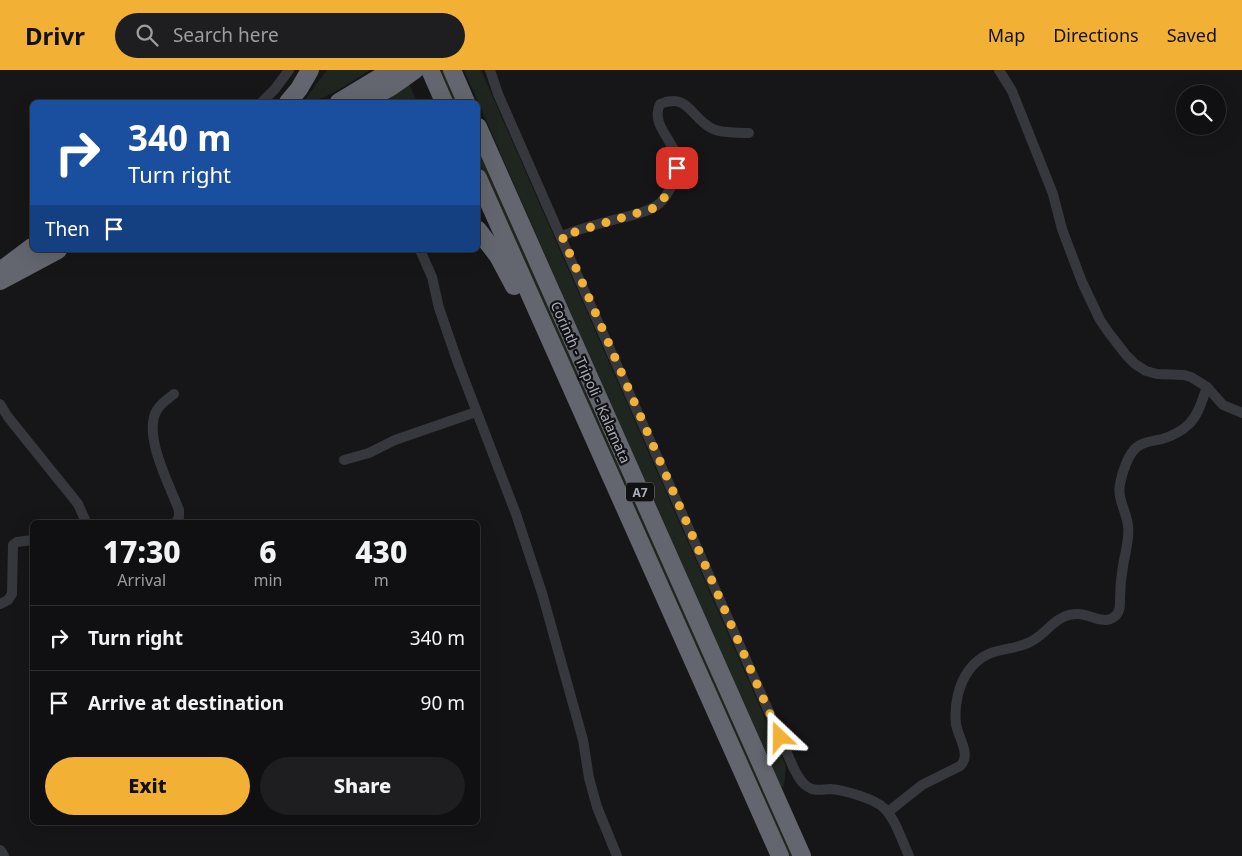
<!DOCTYPE html>
<meta charset="utf-8">
<style>
:root{--surface:#101012;--page:#1e1e20;--text:#f1f3f6;--muted:#9c9d9f;--line:#303032;--accent:#f2b134}
body{margin:0;font-family:"Noto Sans",sans-serif;background:var(--page);color:var(--text);height:100vh;display:flex;flex-direction:column;font-size:19px;white-space:nowrap}
*{box-sizing:border-box;margin:0}
p{font-size:16px;color:var(--muted)}
.icon{flex:none;width:28px;height:28px;fill:none;stroke:currentColor;stroke-width:2;stroke-linecap:round;stroke-linejoin:round}
.map{position:relative;flex:1;overflow:hidden}
.panel{position:absolute;left:30px;top:450px;width:450px;height:305px;display:flex;flex-direction:column;background:var(--surface);border-radius:8px;box-shadow:0 5px 20px #0002,0 0 0 1px var(--line)}
.panel>*{flex:none}
.hud{position:absolute;left:30px;top:30px;width:450px;height:152px;border-radius:8px;box-shadow:0 5px 20px #0002,0 0 0 1px var(--line);background:#1a4fa0;color:#fff;overflow:hidden}
.fabs{position:absolute;left:1176px;top:15px;display:grid;gap:10px}
.fabs a{display:grid;place-items:center;width:50px;height:50px;border-radius:50%;background:var(--surface);box-shadow:0 5px 20px #0002,0 0 0 1px var(--line);font-size:25px}
.pin{position:absolute;display:grid;place-items:center;width:42px;height:42px;color:#fff;margin:-21px;border-radius:10px;box-shadow:0 2px 8px #0006}
.me{position:absolute;width:55px;margin:-28px;rotate:337deg;stroke-linejoin:round;filter:drop-shadow(0 0 4px #0008)}
.turn{display:flex;align-items:center;gap:18px;height:105px;padding:0 15px;font-size:22px}
.turn .icon{width:65px;height:65px;stroke-width:2.5}
.turn b{display:block;font-size:35px;line-height:42px}
.then{display:flex;align-items:center;height:48px;padding:0 15px;background:#0003;gap:10px;font-size:19px}
.eta{display:flex;justify-content:space-evenly;align-items:center;height:85px;text-align:center}
.eta b{font-size:30px;font-weight:800;line-height:35px}
.action{display:flex;gap:10px;margin-top:auto;padding:10px 15px}
.action a{flex:1;height:58px;border-radius:30px;background:var(--accent);color:#111;font-size:20px;font-weight:800;line-height:58px;text-align:center}
.action a+a{background:var(--page);color:var(--text)}
ul{padding:0;list-style:none}
li{display:flex;align-items:center;gap:15px;height:65px;padding:0 15px;border-top:1px solid var(--line)}
li div{flex:1}
li b{display:block;font-size:19px}
li em{font-style:normal}
header{display:flex;align-items:center;gap:30px;box-sizing:border-box;height:70px;padding:0 25px;background:var(--accent);color:#111}
header strong{font-size:24px}
nav{display:flex;gap:28px;margin-inline-start:auto;font-size:18px}
.search{width:350px;height:45px;background:var(--page);display:flex;align-items:center;gap:12px;box-sizing:border-box;padding:0 18px;border-radius:28px;color:var(--muted);font-size:19px}
.map>svg:first-child{display:block}
</style>
<header>
<strong>Drivr</strong>
<div class="search"><svg class="icon" aria-label="search" viewBox="0 0 24 24"><circle cx="10" cy="10" r="6"/><path d="M15 15l6 6"/></svg>Search here</div>
<nav><a>Map</a><a>Directions</a><a>Saved</a></nav>
</header>
<div class="map">
<svg width="1242" height="786" viewBox="0 0 1242 786">
<rect width="100%" height="100%" fill="#161618"/>
<g fill="#1e261f">
<path d="M327,0H370C352,11 323,33 303,32Z"/>
<polygon points="438,0 444,0 458,32 452,32"/>
<polygon points="464,0 481,0 786,696 784,717 778,716"/>
<polygon points="409,13 417,32 381,32"/>
<polygon points="478,76 794,786 788,786 478,90"/>
</g>
<g fill="none" stroke-linecap="round" stroke-linejoin="round">
<g stroke="#37383d" stroke-width="10">
<path d="M490,0L498,24L794,699C798,706 801,713 808,717C815,722 823,719 831,719C844,720 875,729 884,738C896,750 902,771 909,786"/>
<polyline points="999,0 1012,21 1053,124 1062,159 1082,212 1100,250 1109,263 1126,285 1135,294 1146,301 1157,304 1184,305 1191,307 1207,317 1223,335 1242,343"/>
<polyline points="262,32 275,19 289,0"/>
<path d="M562,166C581,158 601,153 621,148C632,145 645,143 654,137C659,135 662,131 665,127C671,119 679,101 677,91C675,70 650,56 660,34C689,22 691,49 713,59C723,64 738,62 749,63"/>
<polyline points="420,180 432,207 439,238 458,293 516,444 542,523 583,670 589,708 597,737 617,786"/>
<path d="M174,324C168,329 161,333 157,340C142,364 170,416 179,440V447L176,452"/>
<polyline points="0,334 8,347 78,434 86,452"/>
<polyline points="344,390 369,383 395,370 476,342"/>
<polyline points="0,534 8,530 12,524 13,475 17,472 32,470"/>
<path d="M888,742L922,715L960,696C972,685 958,668 956,654C954,636 958,615 969,600C988,575 1008,583 1030,572C1048,564 1054,544 1078,544C1090,544 1103,555 1114,547C1120,543 1120,536 1120,530C1120,518 1121,507 1123,496C1125,483 1130,468 1128,455C1126,441 1117,428 1120,414C1122,403 1128,384 1137,377C1144,371 1154,371 1162,369C1172,366 1182,361 1189,354C1199,344 1202,330 1207,317"/>
</g>
<polyline stroke="#37383d" stroke-width="12" points="0,781 3,786"/>
<g stroke="#63666e" stroke-width="18">
<polyline points="430,0 444,32"/>
<polyline points="452,0 466,32"/>
<polyline points="288,32 299,19 310,0"/>
<polyline points="339,32 392,0"/>
<polyline points="364,32 391,17 415,0"/>
<polyline points="478,57 802,786"/>
<polyline points="478,108 780,786"/>
<polyline points="478,160 498,186 514,216"/>
<polyline points="0,201 32,177"/>
<polyline points="0,211 58,180"/>
</g>
</g>
<g fill="none" stroke-linecap="round" stroke-linejoin="round">
<path stroke="#f2b134" stroke-width="9" stroke-dasharray="0 16.2" d="M677,98C671,114 668,128 654,138L562,166L780,667"/>
</g>
<g text-anchor="middle" dominant-baseline="central" stroke-width="4.5" stroke-linejoin="round" paint-order="stroke">
<rect fill="#111113" stroke="#7b7e86" stroke-width="1" x="626" y="412.5" width="28" height="19" rx="4"/>
<g font-size="12" font-weight="bold" fill="#a8adb8">
<text x="640" y="422">Α7</text>
</g>
<g font-size="14" fill="#a8adb8" stroke="#111113">
<text transform="translate(591 312) rotate(66)">Corinth - Tripoli - Kalamata</text>
</g>
</g>
</svg>
<div class="fabs">
<a><svg class="icon" aria-label="search" viewBox="0 0 24 24"><circle cx="10" cy="10" r="6"/><path d="M15 15l6 6"/></svg></a>
</div>
<div class="pin" style="left:677px;top:98px;background:#d93025"><svg class="icon" aria-label="arrive" viewBox="0 0 24 24"><path d="M6 21V4h12l-3 4 3 4H6"/></svg></div>
<svg class="me" style="left:780px;top:667px" viewBox="-20 -20 40 40"><path d="M0-17L14 15 0 8-14 15z" fill="#f2b134" stroke="#fff" stroke-width="4"/></svg>
<div class="hud">
<div class="turn"><svg class="icon" aria-label="right" viewBox="0 0 24 24"><path d="M7 20v-9h11M14 6l5 5-5 5"/></svg><div><b>340 m</b>Turn right</div></div>
<div class="then">Then<svg class="icon" aria-label="arrive" viewBox="0 0 24 24"><path d="M6 21V4h12l-3 4 3 4H6"/></svg></div>
</div>
<section class="panel">
<div class="eta">
<div><b>17:30</b><p>Arrival</p></div>
<div><b>6</b><p>min</p></div>
<div><b>430</b><p>m</p></div>
</div>
<ul>
<li><svg class="icon" aria-label="right" viewBox="0 0 24 24"><path d="M7 20v-9h11M14 6l5 5-5 5"/></svg><div><b>Turn right</b></div><em>340 m</em></li>
<li><svg class="icon" aria-label="arrive" viewBox="0 0 24 24"><path d="M6 21V4h12l-3 4 3 4H6"/></svg><div><b>Arrive at destination</b></div><em>90 m</em></li>
</ul>
<div class="action"><a>Exit</a><a>Share</a></div>
</section>
</div>
